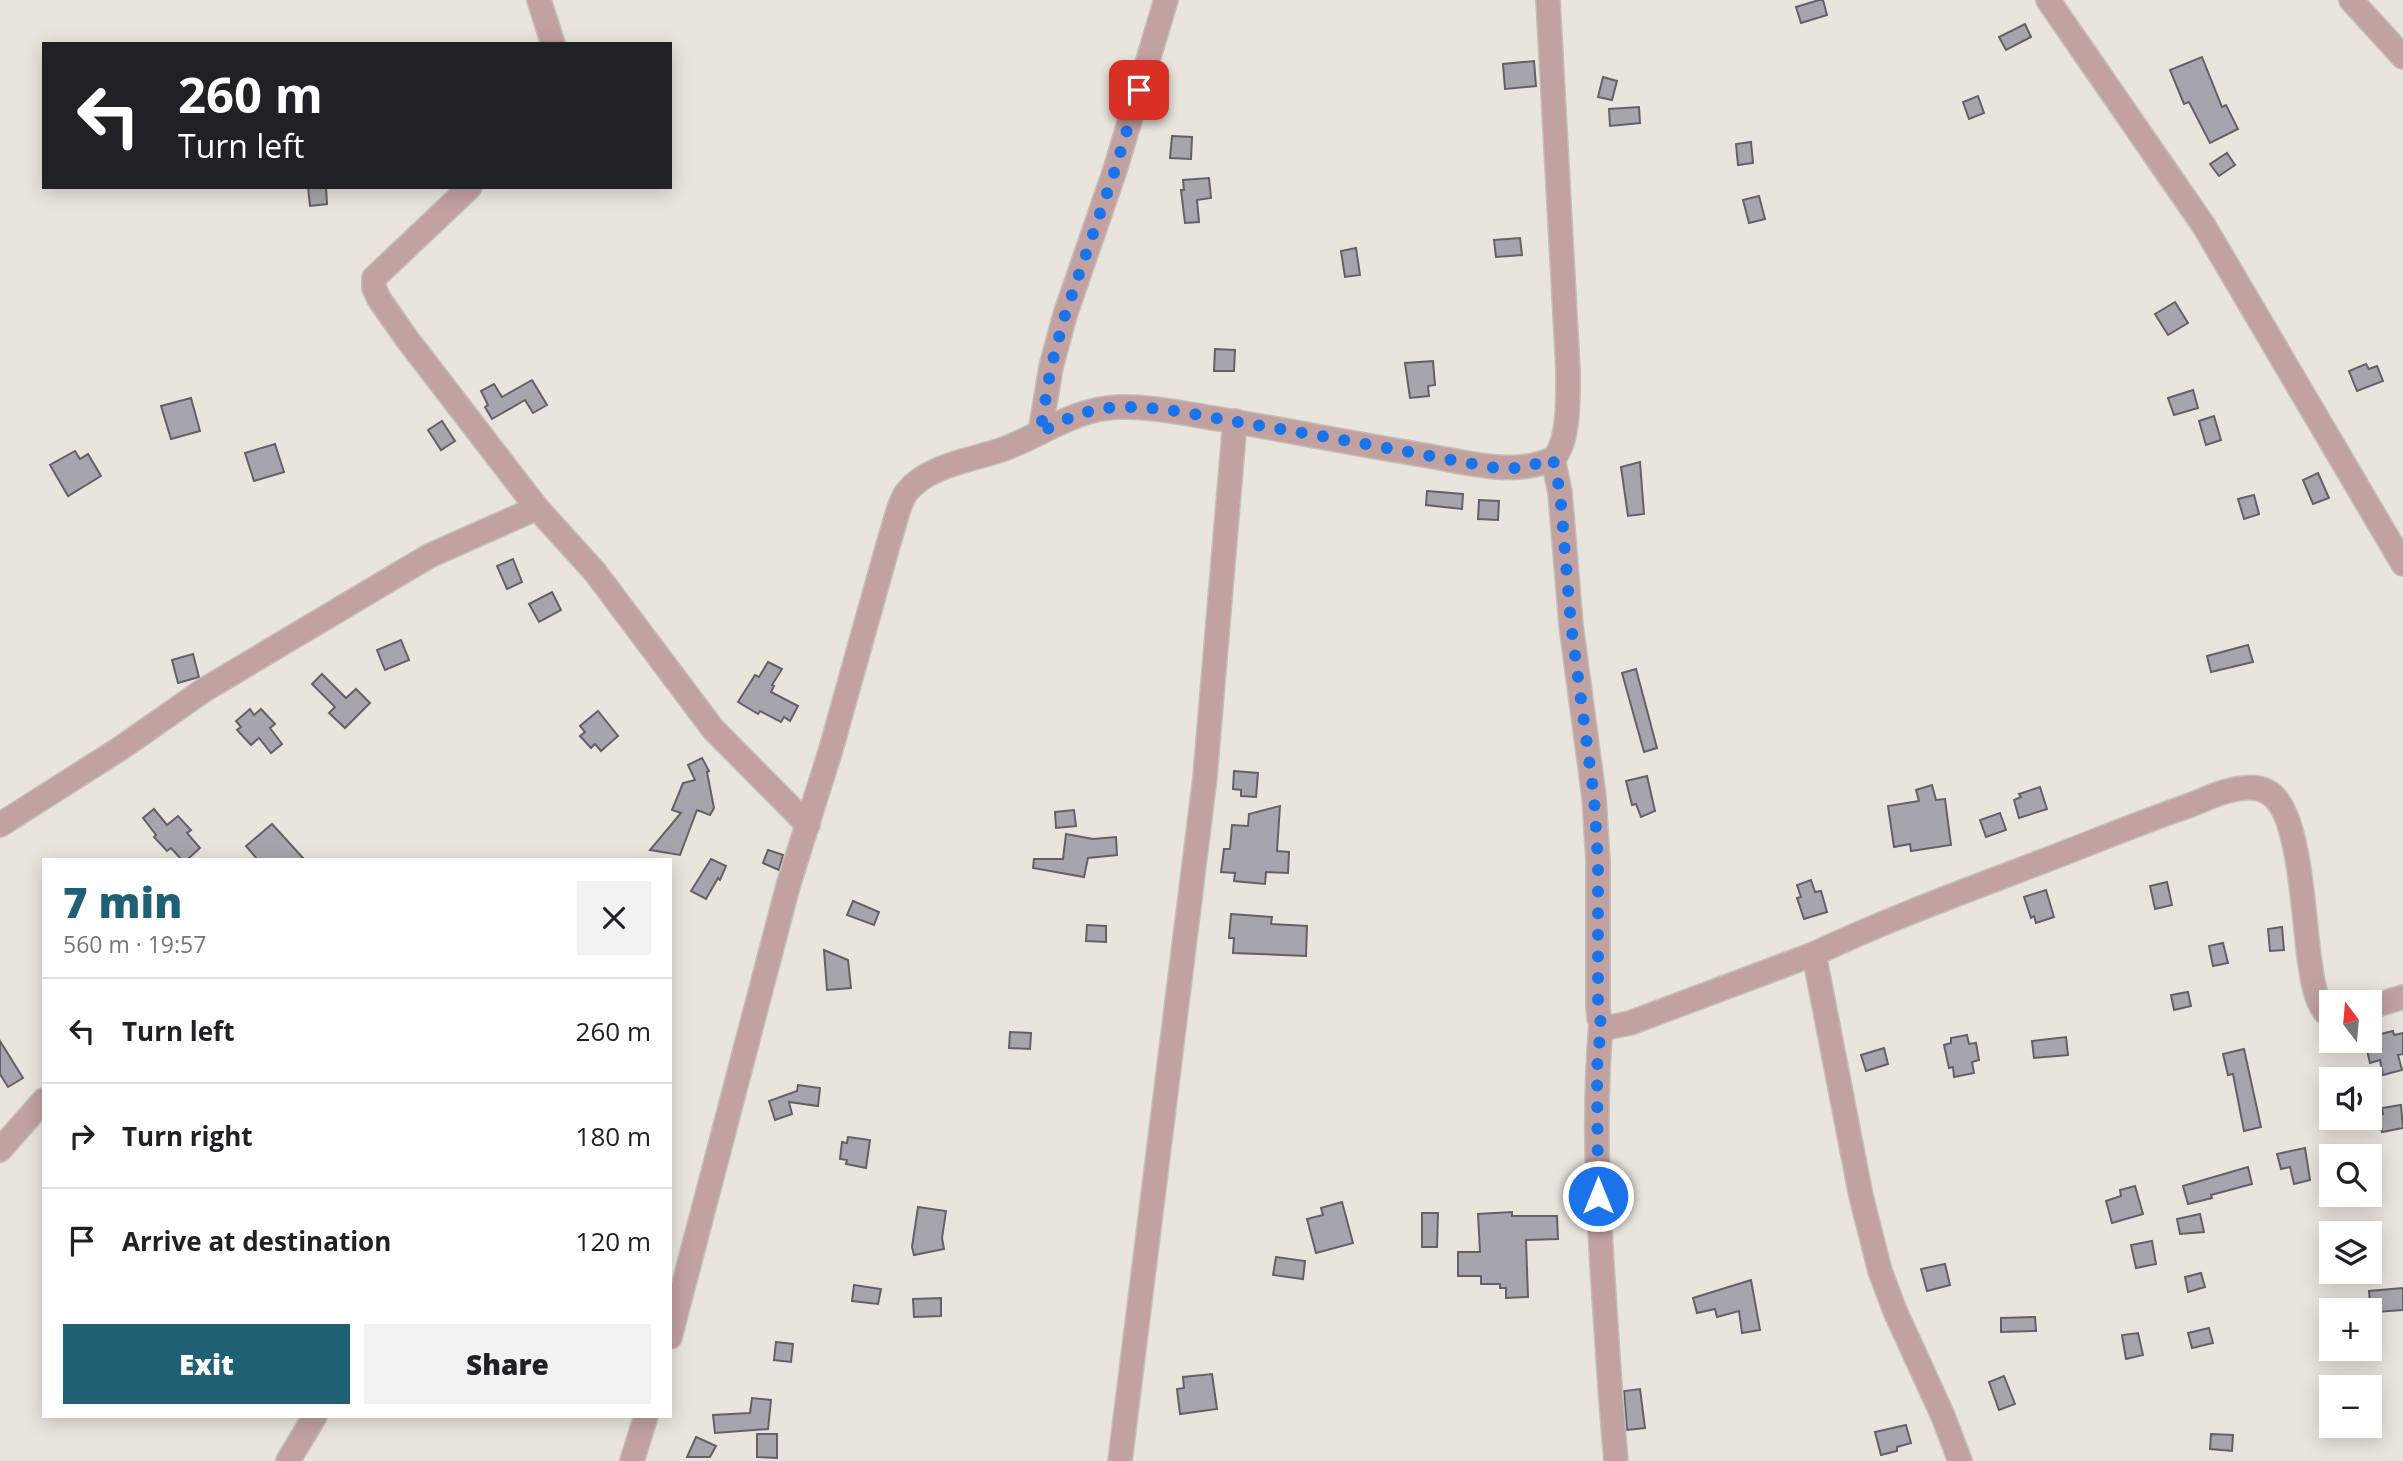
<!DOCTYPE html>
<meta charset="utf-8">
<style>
:root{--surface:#fff;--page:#f2f2f2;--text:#202124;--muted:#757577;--line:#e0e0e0;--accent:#1f6075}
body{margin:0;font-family:"Open Sans",sans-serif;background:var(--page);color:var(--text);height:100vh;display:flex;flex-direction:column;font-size:26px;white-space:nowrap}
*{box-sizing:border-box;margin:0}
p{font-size:23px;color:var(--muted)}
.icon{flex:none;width:38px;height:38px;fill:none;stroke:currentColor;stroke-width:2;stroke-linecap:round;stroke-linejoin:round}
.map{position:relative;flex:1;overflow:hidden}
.sheet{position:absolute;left:42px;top:858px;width:630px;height:560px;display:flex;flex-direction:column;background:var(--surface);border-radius:0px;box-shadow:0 4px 18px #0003}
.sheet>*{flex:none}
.hud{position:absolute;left:42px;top:42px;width:630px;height:147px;border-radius:0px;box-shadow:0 4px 18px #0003;background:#202124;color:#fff;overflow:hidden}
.needle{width:46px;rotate:344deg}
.buttons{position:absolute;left:2319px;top:990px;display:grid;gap:14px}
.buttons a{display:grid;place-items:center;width:63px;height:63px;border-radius:0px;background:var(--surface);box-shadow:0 4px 18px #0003;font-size:35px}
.pin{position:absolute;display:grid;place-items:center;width:60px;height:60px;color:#fff;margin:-30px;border-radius:14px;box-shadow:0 4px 10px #0006}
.me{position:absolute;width:77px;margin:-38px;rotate:0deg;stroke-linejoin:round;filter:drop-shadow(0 0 5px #0008)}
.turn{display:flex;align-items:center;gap:24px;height:147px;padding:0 21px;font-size:32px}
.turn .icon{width:91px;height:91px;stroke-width:2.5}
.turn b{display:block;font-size:49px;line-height:60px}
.round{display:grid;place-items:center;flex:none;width:74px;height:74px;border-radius:0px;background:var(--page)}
.overview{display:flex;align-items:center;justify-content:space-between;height:119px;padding:0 21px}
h1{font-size:42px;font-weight:800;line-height:52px;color:var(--accent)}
.button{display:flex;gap:14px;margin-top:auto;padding:14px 21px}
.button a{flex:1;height:80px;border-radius:0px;background:var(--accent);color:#fff;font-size:28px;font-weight:800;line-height:80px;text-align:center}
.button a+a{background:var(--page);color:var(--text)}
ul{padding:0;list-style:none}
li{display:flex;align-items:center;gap:21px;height:105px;padding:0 21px;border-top:2px solid var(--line)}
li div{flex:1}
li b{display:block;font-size:26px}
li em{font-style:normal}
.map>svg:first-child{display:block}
</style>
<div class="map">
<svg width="2403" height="1461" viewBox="0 0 2403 1461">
<rect width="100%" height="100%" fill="#e9e5dd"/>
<g fill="#a6a5ad" stroke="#626169" stroke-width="2">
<polygon points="1819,0 1823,0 1827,15 1801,23 1796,7"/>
<polygon points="2025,24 2031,37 2006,50 1999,37"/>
<polygon points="2202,57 2222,107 2226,105 2238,129 2210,143 2189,102 2184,104 2170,70"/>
<polygon points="1534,61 1536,86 1505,89 1503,64"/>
<polygon points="1603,77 1617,81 1612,100 1598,97"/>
<polygon points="1978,96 1984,113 1969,119 1963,102"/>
<polygon points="1639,107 1640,123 1610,126 1609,109"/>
<polygon points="1172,136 1192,137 1191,159 1170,158"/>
<polygon points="1751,142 1753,163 1738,165 1736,144"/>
<polygon points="2227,153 2235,165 2219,176 2210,164"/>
<polygon points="1209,178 1211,198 1197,200 1199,222 1185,223 1181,190 1184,190 1183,180"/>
<polygon points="308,187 326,187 327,204 310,206"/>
<polygon points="1759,196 1765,219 1749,223 1743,200"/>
<polygon points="1520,238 1522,255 1496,257 1494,240"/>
<polygon points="1356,248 1360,275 1345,277 1341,251"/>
<polygon points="2175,302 2188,323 2168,335 2155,314"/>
<polygon points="1215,349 1235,350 1234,371 1214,371"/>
<polygon points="1433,361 1435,385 1428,386 1429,396 1410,398 1405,363"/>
<polygon points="2366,364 2369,369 2377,366 2383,381 2357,391 2349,371"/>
<polygon points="532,380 547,405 533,413 525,400 492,419 485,407 488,405 481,391 494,384 502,397"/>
<polygon points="2193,390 2198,408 2174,415 2168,398"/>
<polygon points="191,398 200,431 171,439 161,406"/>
<polygon points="2214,416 2221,440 2206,445 2199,421"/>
<polygon points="442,421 455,441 441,450 428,430"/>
<polygon points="275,444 284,472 254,481 245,453"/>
<polygon points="75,451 80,459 88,454 101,476 68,496 50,465"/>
<polygon points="1640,462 1644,514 1628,516 1621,467"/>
<polygon points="2318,473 2329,498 2313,504 2303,480"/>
<polygon points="1427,491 1463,494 1462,509 1426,505"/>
<polygon points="2254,495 2259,514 2244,519 2238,499"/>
<polygon points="1479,500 1499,501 1498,520 1478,519"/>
<polygon points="513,559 522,582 507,589 497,566"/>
<polygon points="552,592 561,610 539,622 529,604"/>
<polygon points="401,640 409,660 385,670 377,650"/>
<polygon points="2248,645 2253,662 2211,672 2207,656"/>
<polygon points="193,654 199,677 178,683 172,660"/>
<polygon points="768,662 782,669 772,685 774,686 771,692 798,706 790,721 784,717 781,722 760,711 758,714 738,702 755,675 759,677"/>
<polygon points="1636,669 1657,748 1644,752 1622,673"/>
<polygon points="322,674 346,698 356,689 370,703 345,728 329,713 335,707 312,684"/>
<polygon points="250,709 254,715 261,709 275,724 270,728 282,744 271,753 259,738 251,745 237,730 241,727 236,721"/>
<polygon points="598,711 618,736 601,751 595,744 591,748 580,736 585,732 580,726"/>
<polygon points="702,758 709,771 707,772 714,808 710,815 697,810 680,855 650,850 681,813 672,810 683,783 695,780 688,765"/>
<polygon points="1234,771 1258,773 1256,797 1241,796 1241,790 1233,789"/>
<polygon points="1647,776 1655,811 1641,817 1636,804 1632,805 1626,781"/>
<polygon points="1932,785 1936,800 1945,799 1951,845 1911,851 1910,844 1894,847 1888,806 1919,801 1916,790"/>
<polygon points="2040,787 2047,809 2019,818 2014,800 2021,797 2019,794"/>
<polygon points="1280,806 1277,851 1289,852 1288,873 1266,872 1265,884 1234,881 1235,873 1221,872 1224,849 1230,849 1232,825 1248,826 1249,814"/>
<polygon points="154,809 167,825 178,816 191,830 187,833 200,848 188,859 181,859 171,848 167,851 154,837 156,835 143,818"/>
<polygon points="1074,810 1076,826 1056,828 1055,812"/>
<polygon points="2000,813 2006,830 1986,837 1980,820"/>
<polygon points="272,824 304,859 257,859 246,846"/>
<polygon points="1066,834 1093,839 1116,837 1117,855 1088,858 1084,877 1033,868 1034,859 1063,859"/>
<polygon points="768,850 783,855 779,870 763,863"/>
<polygon points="711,859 726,866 720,880 718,878 706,899 691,891"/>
<polygon points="1811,880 1815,892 1821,891 1827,912 1804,919 1797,898 1801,897 1797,885"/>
<polygon points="2167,882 2172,905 2155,909 2150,886"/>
<polygon points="2046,890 2054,917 2036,923 2034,916 2031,918 2024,897"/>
<polygon points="853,901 879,912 874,925 847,915"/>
<polygon points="1231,914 1272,917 1271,924 1307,926 1306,956 1233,953 1234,938 1229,938"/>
<polygon points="1087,925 1106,926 1106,942 1086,941"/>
<polygon points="2282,927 2284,950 2270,951 2268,929"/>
<polygon points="2223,943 2228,963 2213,966 2209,946"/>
<polygon points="824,950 848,960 851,988 827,990"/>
<polygon points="2188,992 2191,1006 2174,1010 2171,995"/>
<polygon points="2393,1031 2394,1035 2403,1033 2403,1054 2398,1055 2402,1070 2383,1075 2380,1060 2370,1063 2365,1042 2373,1040 2372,1036"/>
<polygon points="1010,1032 1031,1033 1030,1049 1009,1048"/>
<polygon points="1967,1035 1969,1044 1976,1043 1979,1060 1972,1062 1974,1073 1954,1077 1953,1067 1949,1068 1944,1045 1951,1043 1951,1038"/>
<polygon points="2066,1037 2068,1055 2034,1058 2032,1041"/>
<polygon points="0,1041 23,1078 8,1087 0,1074"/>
<polygon points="1884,1048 1888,1064 1866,1071 1861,1055"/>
<polygon points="2244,1049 2261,1127 2244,1131 2233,1074 2228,1075 2223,1054"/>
<polygon points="798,1085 820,1088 818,1106 789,1102 792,1114 775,1120 769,1101 797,1091"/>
<polygon points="2401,1105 2403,1128 2382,1132 2379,1115 2383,1114 2382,1108"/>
<polygon points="848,1137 870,1140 866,1168 846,1164 847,1160 840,1159 842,1142 847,1143"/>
<polygon points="2305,1148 2310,1180 2294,1184 2290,1167 2281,1169 2277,1154"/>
<polygon points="2248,1167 2252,1184 2211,1195 2212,1198 2188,1204 2183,1186"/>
<polygon points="2135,1186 2143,1214 2112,1223 2106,1201 2121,1196 2120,1190"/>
<polygon points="1342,1202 1353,1243 1316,1253 1307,1219 1323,1215 1321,1208"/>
<polygon points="918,1207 946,1211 942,1238 944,1249 914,1255 912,1247"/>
<polygon points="1512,1212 1512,1216 1557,1216 1558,1239 1526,1240 1528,1297 1506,1298 1506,1288 1500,1288 1500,1284 1481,1284 1481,1276 1458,1276 1458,1252 1480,1252 1478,1214"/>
<polygon points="1422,1213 1438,1213 1437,1247 1422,1247"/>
<polygon points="2200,1214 2204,1232 2180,1234 2177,1219"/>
<polygon points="2152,1241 2156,1264 2136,1268 2131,1245"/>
<polygon points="1276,1257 1305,1261 1303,1279 1273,1275"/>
<polygon points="1945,1264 1950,1285 1927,1291 1921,1269"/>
<polygon points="2201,1273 2205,1287 2188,1292 2185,1277"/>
<polygon points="1751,1280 1760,1330 1742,1333 1739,1311 1717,1317 1715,1309 1697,1313 1693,1298"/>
<polygon points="854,1285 881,1289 878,1304 852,1301"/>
<polygon points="2403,1288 2403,1310 2376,1312 2375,1306 2370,1306 2369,1291"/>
<polygon points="941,1298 941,1316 914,1317 913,1299"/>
<polygon points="2035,1317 2036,1331 2001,1332 2001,1318"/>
<polygon points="2209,1328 2213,1343 2192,1348 2188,1333"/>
<polygon points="2138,1333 2143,1355 2126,1359 2122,1335"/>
<polygon points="776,1342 793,1344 791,1362 774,1360"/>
<polygon points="1212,1374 1217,1409 1180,1414 1177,1389 1184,1388 1183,1377"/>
<polygon points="2004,1376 2015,1404 1999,1410 1989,1382"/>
<polygon points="1640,1389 1645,1428 1627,1430 1624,1391"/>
<polygon points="752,1398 771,1400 768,1429 715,1433 713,1415 750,1413"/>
<polygon points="1906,1425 1911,1443 1897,1447 1897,1451 1881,1455 1875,1432"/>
<polygon points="757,1434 777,1434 777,1458 757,1457"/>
<polygon points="2211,1434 2233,1435 2232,1451 2210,1449"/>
<polygon points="696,1437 716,1446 710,1457 687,1457"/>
</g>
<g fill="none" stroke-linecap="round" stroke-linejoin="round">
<defs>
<g id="minor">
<polyline points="539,0 553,44"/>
<polyline points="2048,0 2204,226 2403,564"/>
<polyline points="2351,0 2403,57"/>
<polyline points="470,187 374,278 374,288 379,299 407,339 537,508 595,572 713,729 808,825"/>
<polyline points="1040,433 1051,367 1065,315 1115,170 1166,0"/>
<polyline points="1553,459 1560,492 1571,625 1594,797 1598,861 1598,1007 1599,1018 1605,1028 1630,1023 1814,954"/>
<polyline points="0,825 121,748 204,690 429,556 537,508"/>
<polyline points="2370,1007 2403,997"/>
<path d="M1601,1024C1594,1103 1597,1184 1602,1264C1606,1330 1610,1395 1616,1461"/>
<polyline points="0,1150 44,1100"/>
<path d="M670,1337L788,886L831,749L890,538C895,524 898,505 906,493C926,466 971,460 1001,450C1043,435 1072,409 1119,407C1153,406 1186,414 1219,419C1287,430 1355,444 1423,455C1466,462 1511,477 1553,459C1570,442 1568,393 1568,370L1548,0"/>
<polyline points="288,1461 315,1416"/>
<polyline points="632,1461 646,1416"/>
<polyline points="1120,1461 1205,777 1235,421"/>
<path d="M1960,1461L1943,1416L1895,1311L1880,1271L1861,1196L1814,954C1907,910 2005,877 2100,839C2128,828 2156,817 2185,807C2205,800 2224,789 2245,788C2261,786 2273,792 2281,806C2300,837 2304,918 2309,956C2312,976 2313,995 2325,1012L2331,1013"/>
</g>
</defs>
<use href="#minor" stroke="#c4c0b9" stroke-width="26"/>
<use href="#minor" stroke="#c2a1a1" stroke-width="23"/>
</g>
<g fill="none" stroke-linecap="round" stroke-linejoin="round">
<path stroke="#1a73e8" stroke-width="12" stroke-dasharray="0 21.6" d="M1139,90L1115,170L1065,315L1051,367L1040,433C1065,418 1091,408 1120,407C1161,406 1203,416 1243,423C1327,436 1412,453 1496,468H1521L1553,459L1560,492L1571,625L1594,797L1598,861V1007L1601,1024L1597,1069L1598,1196"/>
</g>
</svg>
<div class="buttons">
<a><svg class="needle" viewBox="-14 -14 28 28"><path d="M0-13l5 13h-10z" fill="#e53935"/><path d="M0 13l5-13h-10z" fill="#757577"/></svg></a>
<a><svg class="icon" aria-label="sound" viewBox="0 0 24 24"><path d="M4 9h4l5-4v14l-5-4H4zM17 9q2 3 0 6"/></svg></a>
<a><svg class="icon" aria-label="search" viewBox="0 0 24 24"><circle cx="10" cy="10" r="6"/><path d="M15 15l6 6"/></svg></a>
<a><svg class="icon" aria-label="layers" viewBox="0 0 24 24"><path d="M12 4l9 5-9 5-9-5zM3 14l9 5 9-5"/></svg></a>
<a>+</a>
<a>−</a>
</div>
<div class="pin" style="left:1139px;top:90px;background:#d93025"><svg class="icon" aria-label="arrive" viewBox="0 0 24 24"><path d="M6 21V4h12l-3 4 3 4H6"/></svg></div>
<svg class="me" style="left:1598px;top:1196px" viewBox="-20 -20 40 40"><circle r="17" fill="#1a73e8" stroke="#fff" stroke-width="3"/><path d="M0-11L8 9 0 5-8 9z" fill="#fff"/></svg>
<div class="hud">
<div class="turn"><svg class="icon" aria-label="left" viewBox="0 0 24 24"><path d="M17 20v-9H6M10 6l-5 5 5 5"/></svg><div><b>260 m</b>Turn left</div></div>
</div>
<section class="sheet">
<div class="overview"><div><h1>7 min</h1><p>560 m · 19:57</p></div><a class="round"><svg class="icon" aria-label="close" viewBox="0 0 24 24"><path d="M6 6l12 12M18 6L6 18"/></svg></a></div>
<ul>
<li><svg class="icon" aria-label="left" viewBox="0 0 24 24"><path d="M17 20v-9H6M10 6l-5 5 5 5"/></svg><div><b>Turn left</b></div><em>260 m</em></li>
<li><svg class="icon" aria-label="right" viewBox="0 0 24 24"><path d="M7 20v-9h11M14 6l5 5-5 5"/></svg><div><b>Turn right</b></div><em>180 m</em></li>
<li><svg class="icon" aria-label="arrive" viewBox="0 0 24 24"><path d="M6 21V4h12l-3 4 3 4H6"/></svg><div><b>Arrive at destination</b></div><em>120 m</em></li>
</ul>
<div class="button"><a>Exit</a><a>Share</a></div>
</section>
</div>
